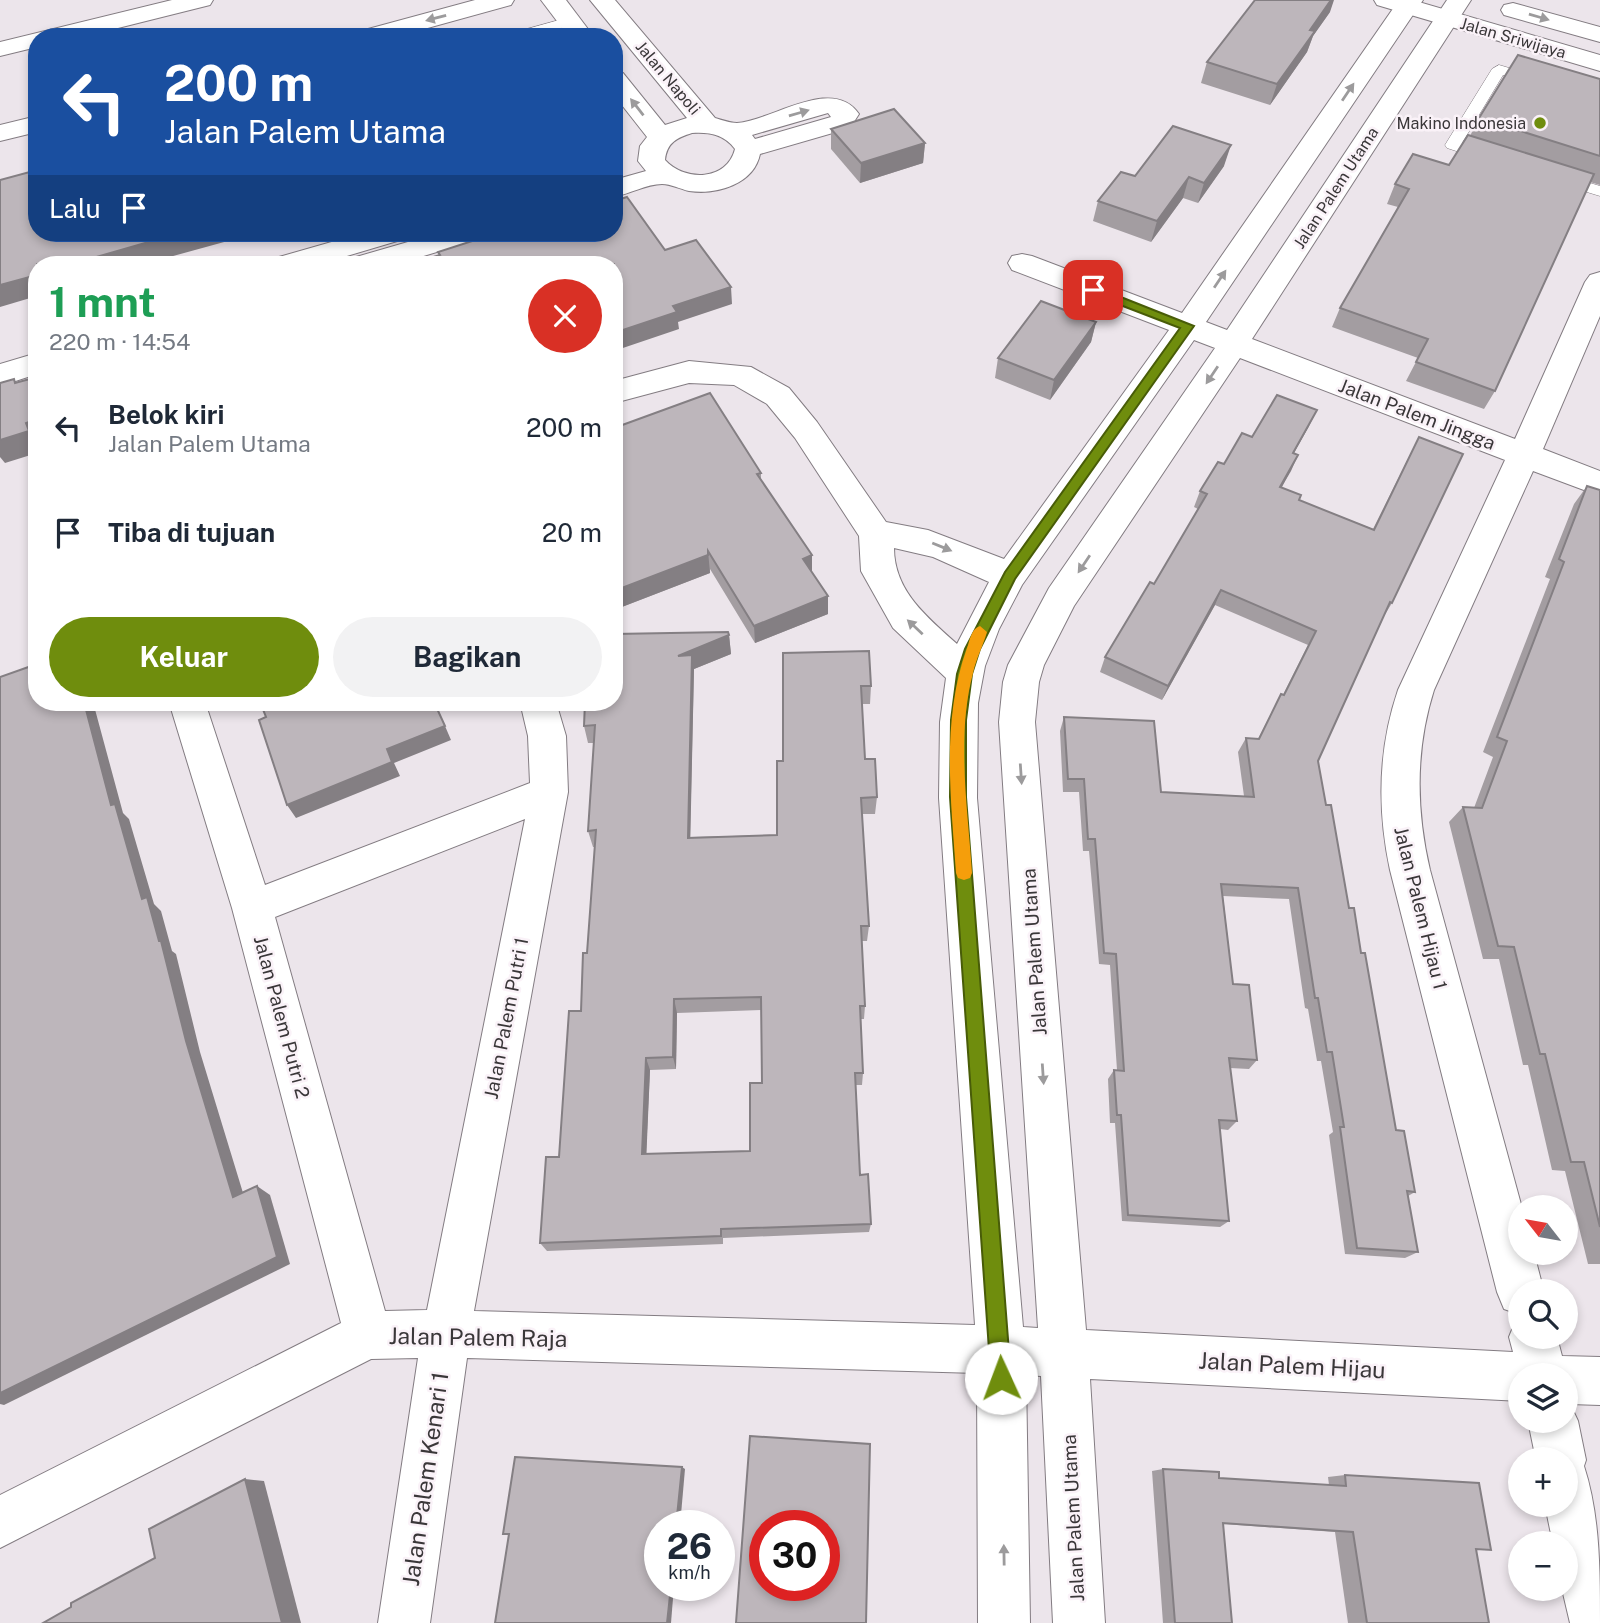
<!DOCTYPE html>
<html lang="id">
<meta charset="utf-8">
<style>
:root{--surface:#fff;--page:#f2f2f3;--text:#1f2937;--muted:#747a83;--accent:#6f8d0d}
body{margin:0;font-family:"Public Sans",sans-serif;background:var(--page);color:var(--text);height:100vh;display:flex;flex-direction:column;font-size:26px;white-space:nowrap}
*{box-sizing:border-box;margin:0}
p{font-size:23px;color:var(--muted)}
.icon{flex:none;width:38px;height:38px;fill:none;stroke:currentColor;stroke-width:2;stroke-linecap:round;stroke-linejoin:round}
.map{position:relative;flex:1;overflow:hidden}
.sheet{position:absolute;left:28px;top:256px;width:595px;height:455px;display:flex;flex-direction:column;background:var(--surface);border-radius:28px;box-shadow:0 4px 10px #0003}
.sheet>*{flex:none}
.guide{position:absolute;left:28px;top:28px;width:595px;height:214px;border-radius:28px;box-shadow:0 4px 10px #0003;background:#1a4fa0;color:#fff;overflow:hidden}
.needle{width:46px;rotate:301deg}
.tools{position:absolute;left:1508px;top:1195px;display:grid;gap:14px}
.tools a{display:grid;place-items:center;width:70px;height:70px;border-radius:50%;background:var(--surface);box-shadow:0 4px 10px #0003;font-size:35px}
.speed{position:absolute;left:644px;top:1510px;display:flex;gap:14px;font-size:35px;font-weight:700;text-align:center}
.speed>*{display:grid;place-content:center;width:91px;height:91px;border-radius:50%;background:var(--surface);box-shadow:0 4px 10px #0003;line-height:1}
.speed small{font-size:18px;font-weight:400}
.speed .limit{border:10px solid #d22;background:#fff;color:#111}
.pin{position:absolute;display:grid;place-items:center;width:60px;height:60px;color:#fff;margin:-30px;border-radius:14px;box-shadow:0 4px 10px #0006}
.me{position:absolute;width:77px;margin:-38px;rotate:358deg;stroke-linejoin:round;filter:drop-shadow(0 0 5px #0008)}
.turn{display:flex;align-items:center;gap:24px;height:147px;padding:0 21px;font-size:32px}
.turn .icon{width:91px;height:91px;stroke-width:2.5}
.turn b{display:block;font-size:49px;line-height:60px}
.then{display:flex;align-items:center;height:66px;padding:0 21px;background:#0003;gap:14px;font-size:26px}
.round{display:grid;place-items:center;flex:none;width:74px;height:74px;border-radius:37px;background:var(--page)}
.summary{display:flex;align-items:center;justify-content:space-between;height:119px;padding:0 21px}
h1{font-size:42px;font-weight:700;line-height:52px;color:#1e9e55}
.action{display:flex;gap:14px;margin-top:auto;padding:14px 21px}
.action a{flex:1;height:80px;border-radius:42px;background:var(--accent);color:#fff;font-size:28px;font-weight:700;line-height:80px;text-align:center}
.action a+a{background:var(--page);color:var(--text)}
ul{padding:0;list-style:none}
li{display:flex;align-items:center;gap:21px;height:105px;padding:0 21px}
li div{flex:1}
li b{display:block;font-size:26px}
li em{font-style:normal}
.map>svg:first-child{display:block}
</style>
<div class="map">
<svg width="1600" height="1623" viewBox="0 0 1600 1623">
<rect width="100%" height="100%" fill="#ece5eb"/>
<g fill="none" stroke-linecap="round" stroke-linejoin="round">
<defs>
<g id="service">
<polygon points="570,17 575,18 577,21 575,24 531,37 507,37 509,34"/>
<polygon points="1499,65 1540,77 1543,80 1535,85 1503,75 1462,143 1496,154 1498,157 1490,162 1447,148 1445,145 1492,69"/>
<polygon points="1560,174 1600,186 1600,196 1554,182 1552,179 1554,176"/>
</g>
<g id="minor">
<polygon points="541,0 566,0 594,37 569,37"/>
<path d="M590,0H615L715,118C722,120 730,123 737,123C772,121 832,75 859,114L850,128L760,154C754,184 717,195 689,191C680,189 671,184 662,184C647,184 629,194 614,197V180L646,171L638,161L640,146L647,137L614,95V70L623,73L665,125L687,118ZM828,113L831,117L755,139L752,135ZM692,133C709,132 724,134 735,149C727,181 685,182 665,160C667,142 677,138 692,133Z"/>
<path d="M1399,0H1423L1206,322L1227,330L1447,0H1471L1252,339L1515,439L1585,282L1590,275L1600,272V316L1543,449L1600,471V496L1533,471L1434,690C1415,750 1416,810 1430,870L1522,1208L1521,1253H1534L1544,1292H1521V1315L1504,1309L1497,1292L1390,870C1377,809 1378,749 1398,690L1505,460L1240,358L1074,606L1044,665L1039,682L1035,722L1086,1330L1513,1352L1509,1337L1516,1320L1521,1318V1337H1557L1562,1356L1600,1357V1405L1570,1404L1578,1421L1586,1460L1584,1466C1600,1515 1600,1570 1600,1623H1570L1562,1589H1566V1544H1553L1545,1505H1566V1460H1536L1528,1421H1566V1376H1521V1401L1090,1379L1105,1623H1053L1041,1376L1026,1375L1030,1623H978L977,1373L467,1358L430,1623H378L418,1358L371,1359L0,1548V1495L341,1323L232,908L169,702H205L265,885L530,783L528,736L520,702H556L566,736L568,792L474,1311L975,1325L939,798L940,722L946,678L893,628L861,571L859,536L795,438L767,404L734,385L689,383L614,403V381L689,361L751,367L789,388L817,422L886,522L928,530L1004,559L1169,330L1012,270L1008,263L1012,256L1022,254L1032,256L1182,313ZM1194,340L1215,348L1049,588L1008,665L1003,682L999,722L1038,1328L1023,1327L977,798L978,703L985,666L999,629L1022,585ZM894,548L933,557L989,582L957,644C927,617 894,591 894,548ZM525,819L427,1310L385,1311L275,917Z"/>
<polygon points="363,233 408,233 404,239 320,264 275,264 279,257"/>
<polygon points="439,233 484,233 480,239 397,264 352,264 356,257"/>
<polygon points="37,353 37,374 0,386 0,364"/>
</g>
<g id="tertiary">
<polygon points="172,0 213,0 210,5 82,37 37,37 37,47 0,56 0,42"/>
<polygon points="475,0 514,0 511,5 395,37 354,37 357,32"/>
<polygon points="1374,0 1412,0 1600,55 1600,71 1377,5"/>
<polygon points="1513,3 1600,27 1600,42 1504,15 1501,10 1504,5"/>
<polygon points="37,116 37,132 0,141 0,125"/>
</g>
</defs>
<use href="#service" stroke="#837c82" stroke-width="1"/>
<use href="#minor" stroke="#837c82" stroke-width="2"/>
<use href="#tertiary" stroke="#837c82" stroke-width="2"/>
<use href="#service" fill="#fff" fill-rule="evenodd"/>
<use href="#minor" fill="#fff" fill-rule="evenodd"/>
<use href="#tertiary" fill="#fff" fill-rule="evenodd"/>
</g>
<g fill="#a39da1" fill-rule="evenodd">
<polygon points="1330,12 1313,36 1307,52 1270,105 1201,83 1207,62"/>
<polygon points="1600,79 1600,185 1590,182 1495,391 1484,409 1406,381 1418,358 1332,327 1340,308 1398,207 1387,204 1395,184 1449,165 1470,136 1479,118"/>
<polygon points="831,129 925,143 923,163 860,183 831,149"/>
<polygon points="1224,166 1198,203 1183,198 1151,242 1093,221 1098,201 1135,176"/>
<polygon points="1096,322 1091,342 1050,400 995,378 998,358"/>
<polygon points="1309,426 1294,453 1298,455 1282,487 1299,500 1373,529 1419,437 1392,603 1384,616 1318,761 1326,805 1349,908 1361,953 1396,1130 1415,1192 1408,1196 1418,1252 1405,1258 1345,1254 1329,1135 1333,1132 1321,1061 1317,1061 1308,1009 1305,1008 1289,899 1223,896 1233,984 1257,1060 1249,1069 1230,1068 1237,1121 1228,1130 1220,1129 1229,1221 1220,1227 1122,1221 1115,1123 1110,1123 1108,1079 1114,1070 1117,1070 1110,965 1099,964 1089,851 1083,851 1079,792 1063,792 1060,731 1064,717 1161,792 1244,796 1238,752 1246,738 1258,739 1281,694 1283,695 1308,645 1215,605 1162,700 1100,672 1105,657 1154,584 1198,509 1194,507 1200,491 1224,464 1252,437"/>
<polygon points="614,428 761,473 761,480 812,572 828,596 828,614 755,643 710,569 710,573 614,610"/>
<polygon points="1587,486 1600,490 1600,1264 1588,1264 1565,1171 1552,1170 1528,1065 1523,1065 1499,959 1483,959 1449,822 1463,807 1474,808 1493,757 1483,752 1550,579 1545,577 1574,504"/>
<path d="M729,635L731,654L694,669L690,837L777,835L783,761V653L871,686L870,704H862L865,759L877,797L875,814H862L869,926L867,941H862L865,1006L864,1019H860L863,1073L862,1085H855L860,1175L871,1224L869,1232L723,1238V1244L547,1251L540,1243L559,1157L581,1011L587,953L595,847H593L588,831L594,743H588L584,726ZM761,1010L762,1083L750,1151L646,1154L650,1070L676,1069L677,1013Z"/>
<polygon points="1163,1469 1219,1478 1329,1485 1328,1477 1345,1475 1491,1550 1476,1550 1489,1623 1348,1623 1335,1532 1223,1524 1232,1623 1163,1623 1152,1471"/>
</g>
<g fill="#847f83">
<polygon points="1331,0 1334,0 1330,12 1313,36 1307,52 1270,105 1277,84 1310,30"/>
<polygon points="925,143 923,163 860,183 861,163"/>
<polygon points="1231,145 1224,166 1198,203 1204,183"/>
<polygon points="1189,177 1183,198 1151,242 1157,221"/>
<polygon points="180,233 257,233 144,264 72,264"/>
<polygon points="37,275 37,296 0,307 0,285"/>
<polygon points="731,287 732,304 678,322 679,329 614,351 614,333 673,306"/>
<polygon points="1096,322 1091,342 1050,400 1054,380"/>
<polygon points="1317,410 1309,426 1285,468 1293,453"/>
<polygon points="37,419 37,453 5,463 0,457 0,440 26,423"/>
<polygon points="1298,455 1291,471 1273,502 1280,487"/>
<polygon points="708,551 710,573 614,610 614,591"/>
<polygon points="812,555 812,573 803,559"/>
<polygon points="1221,590 1215,605 1162,700 1168,686"/>
<polygon points="828,596 828,614 755,643 754,626"/>
<polygon points="729,635 731,654 694,669 690,853 688,838 678,656"/>
<polygon points="84,702 93,702 123,813 129,819 154,904 161,911 172,951 176,954 200,1052 247,1206 233,1197 186,1041 159,941 142,899 111,805"/>
<polygon points="434,702 451,702 437,707"/>
<polygon points="445,726 451,740 394,763 400,776 296,818 287,805 387,749"/>
<polygon points="674,999 677,1013 676,1069 673,1057"/>
<polygon points="646,1058 650,1070 646,1164 642,1154"/>
<polygon points="257,1186 270,1195 290,1264 4,1405 0,1404 0,1393"/>
<polygon points="682,1467 685,1469 680,1526 676,1526"/>
<polygon points="245,1479 264,1481 301,1623 282,1623"/>
<polygon points="671,1586 674,1586 671,1623 667,1623"/>
</g>
<g fill="#bdb6bb" stroke="#847f83" stroke-width="2" fill-rule="evenodd">
<polygon points="1255,0 1331,0 1310,30 1315,31 1277,84 1207,62"/>
<polygon points="550,32 553,37 532,37"/>
<polygon points="1518,55 1600,79 1600,156 1479,118"/>
<polygon points="894,109 925,143 861,163 831,129"/>
<polygon points="1173,126 1231,145 1204,183 1189,177 1157,221 1098,201 1121,172 1135,176"/>
<polygon points="1468,135 1594,174 1495,391 1416,362 1428,339 1340,308 1409,189 1395,184 1413,154 1449,165"/>
<polygon points="37,170 37,233 180,233 72,264 37,264 37,275 0,285 0,180"/>
<polygon points="627,197 665,250 696,240 731,287 673,306 677,312 614,333 614,264 410,264 440,255 438,252 497,233 614,233 614,201"/>
<polygon points="1041,301 1096,322 1054,380 998,358"/>
<polygon points="37,377 37,419 26,423 29,431 0,440 0,383 14,379 15,383"/>
<polygon points="710,393 761,473 757,474 812,555 803,559 828,596 754,626 708,551 708,555 614,591 614,428"/>
<polygon points="1277,395 1317,410 1293,453 1298,455 1280,487 1301,495 1299,500 1374,530 1419,437 1463,454 1392,603 1390,602 1318,761 1326,805 1331,805 1349,908 1354,908 1361,953 1365,953 1396,1130 1404,1131 1415,1192 1407,1191 1418,1252 1357,1248 1340,1127 1344,1127 1332,1052 1327,1052 1318,998 1315,998 1298,888 1221,884 1233,984 1249,985 1257,1060 1229,1058 1237,1121 1219,1120 1229,1221 1128,1215 1121,1115 1117,1115 1114,1070 1124,1071 1116,954 1104,953 1095,839 1088,839 1084,779 1068,779 1064,717 1154,721 1161,792 1254,797 1246,738 1259,739 1281,694 1284,695 1316,631 1221,590 1168,686 1105,657 1150,582 1154,584 1207,494 1200,491 1218,462 1224,464 1242,433 1252,437"/>
<polygon points="1587,486 1600,490 1600,1227 1584,1162 1571,1162 1545,1054 1540,1054 1514,947 1498,946 1463,807 1482,808 1507,741 1497,737 1564,562 1559,559"/>
<path d="M728,632L729,635L678,656L692,655L688,838L777,835V761H783V653L869,651L871,686H861L865,759H875L877,797L861,798L869,926H861L865,1006H860L863,1073H855L860,1175L868,1174L871,1224L721,1229V1236L540,1243L546,1157H559L569,1011H581L583,953H587L596,830L588,831L595,725L584,726L585,702H614V634ZM761,997L762,1083H750V1151L642,1154L646,1058L673,1057L674,999Z"/>
<polygon points="37,664 37,702 84,702 111,805 115,804 142,899 147,897 159,941 161,941 186,1041 233,1197 257,1186 277,1257 0,1393 0,677"/>
<polygon points="260,702 434,702 445,726 387,749 392,762 287,805 259,720 266,717"/>
<path d="M750,1436L870,1444L866,1623H736ZM765,1526H824V1586H765Z"/>
<polygon points="515,1457 682,1467 676,1526 660,1526 660,1586 671,1586 667,1623 495,1623 509,1534 503,1534"/>
<polygon points="1163,1469 1219,1472 1219,1478 1346,1486 1345,1475 1479,1483 1491,1550 1476,1549 1489,1623 1367,1623 1353,1532 1223,1523 1232,1623 1175,1623"/>
<polygon points="245,1479 282,1623 43,1623 71,1607 71,1603 155,1558 149,1529"/>
</g>
<defs><path id="oneway-solid" d="M-6-.8H1V-3.2L6.5 0L1 3.2V.8H-6Z" transform="scale(1.75)"/></defs>
<g fill="#9c9b9c">
<use href="#oneway-solid" transform="translate(1539 17) rotate(16)"/>
<use href="#oneway-solid" transform="translate(436 18) rotate(165)"/>
<use href="#oneway-solid" transform="translate(1348 92) rotate(-56)"/>
<use href="#oneway-solid" transform="translate(637 107) rotate(-128)"/>
<use href="#oneway-solid" transform="translate(799 113) rotate(-16)"/>
<use href="#oneway-solid" transform="translate(1220 279) rotate(-56)"/>
<use href="#oneway-solid" transform="translate(1212 375) rotate(124)"/>
<use href="#oneway-solid" transform="translate(942 547) rotate(22)"/>
<use href="#oneway-solid" transform="translate(1084 564) rotate(124)"/>
<use href="#oneway-solid" transform="translate(915 627) rotate(-137)"/>
<use href="#oneway-solid" transform="translate(1021 774) rotate(86)"/>
<use href="#oneway-solid" transform="translate(1043 1074) rotate(86)"/>
<use href="#oneway-solid" transform="translate(1004 1555) rotate(-91)"/>
</g>
<polygon fill="#6f8d0d" stroke="#485c08" stroke-width="2" points="1093,286 1194,326 1015,579 980,649 972,674 966,720 966,797 1011,1378 1008,1385 1001,1388 994,1385 991,1378 950,797 951,720 957,674 965,649 1005,572 1180,328 1089,293 1089,287"/>
<path fill="#f59e0b" d="M980,626L987,632C983,646 976,659 973,673C956,737 968,809 972,873L970,878L964,880L958,878L956,873C951,798 941,720 967,648C970,640 971,629 980,626Z"/>
<circle fill="#6f8d0d" stroke="#faf2f8" stroke-width="2.5" cx="1540" cy="123" r="7"/>
<g text-anchor="middle" dominant-baseline="central" stroke-width="5" stroke-linejoin="round" paint-order="stroke">
<g font-size="16" fill="#3a3739" stroke="#faf2f8">
<text transform="translate(1513 38) rotate(16)">Jalan Sriwijaya</text>
<text transform="translate(668 78) rotate(50)">Jalan Napoli</text>
<text transform="translate(1336 188) rotate(-57)">Jalan Palem Utama</text>
</g>
<g font-size="16" fill="#3a3739" stroke="#faf2f8" text-anchor="end">
<text x="1526" y="123">Makino Indonesia</text>
</g>
<g font-size="19" fill="#3a3739" stroke="#faf2f8">
<text transform="translate(1417 414) rotate(21)">Jalan Palem Jingga</text>
<text transform="translate(1421 908) rotate(76)">Jalan Palem Hijau 1</text>
<text transform="translate(1034 952) rotate(-94)">Jalan Palem Utama</text>
<text transform="translate(282 1017) rotate(75)">Jalan Palem Putri 2</text>
<text transform="translate(506 1018) rotate(-79)">Jalan Palem Putri 1</text>
<text transform="translate(1073 1518) rotate(-93)">Jalan Palem Utama</text>
</g>
<g font-size="23" fill="#3a3739" stroke="#faf2f8">
<text transform="translate(478 1337) rotate(1)">Jalan Palem Raja</text>
<text transform="translate(1292 1365) rotate(3)">Jalan Palem Hijau</text>
<text transform="translate(425 1479) rotate(-82)">Jalan Palem Kenari 1</text>
</g>
</g>
</svg>
<div class="tools">
<a><svg class="needle" viewBox="-14 -14 28 28"><path d="M0-13l5 13h-10z" fill="#e53935"/><path d="M0 13l5-13h-10z" fill="#747a83"/></svg></a>
<a><svg class="icon" aria-label="search" viewBox="0 0 24 24"><circle cx="10" cy="10" r="6"/><path d="M15 15l6 6"/></svg></a>
<a><svg class="icon" aria-label="layers" viewBox="0 0 24 24"><path d="M12 4l9 5-9 5-9-5zM3 14l9 5 9-5"/></svg></a>
<a>+</a>
<a>−</a>
</div>
<div class="speed"><div>26<small>km/h</small></div><div class="limit">30</div></div>
<div class="pin" style="left:1093px;top:290px;background:#d93025"><svg class="icon" aria-label="arrive" viewBox="0 0 24 24"><path d="M6 21V4h12l-3 4 3 4H6"/></svg></div>
<svg class="me" style="left:1001px;top:1378px" viewBox="-20 -20 40 40"><circle r="19" fill="#fff"/><path d="M0-13L10 11 0 6-10 11z" fill="#6f8d0d"/></svg>
<div class="guide">
<div class="turn"><svg class="icon" aria-label="left" viewBox="0 0 24 24"><path d="M17 20v-9H6M10 6l-5 5 5 5"/></svg><div><b>200 m</b>Jalan Palem Utama</div></div>
<div class="then">Lalu<svg class="icon" aria-label="arrive" viewBox="0 0 24 24"><path d="M6 21V4h12l-3 4 3 4H6"/></svg></div>
</div>
<section class="sheet">
<div class="summary"><div><h1>1 mnt</h1><p>220 m · 14:54</p></div><a class="round" style="background:#d93025;color:#fff"><svg class="icon" aria-label="close" viewBox="0 0 24 24"><path d="M6 6l12 12M18 6L6 18"/></svg></a></div>
<ul>
<li><svg class="icon" aria-label="left" viewBox="0 0 24 24"><path d="M17 20v-9H6M10 6l-5 5 5 5"/></svg><div><b>Belok kiri</b><p>Jalan Palem Utama</p></div><em>200 m</em></li>
<li><svg class="icon" aria-label="arrive" viewBox="0 0 24 24"><path d="M6 21V4h12l-3 4 3 4H6"/></svg><div><b>Tiba di tujuan</b></div><em>20 m</em></li>
</ul>
<div class="action"><a>Keluar</a><a>Bagikan</a></div>
</section>
</div>
